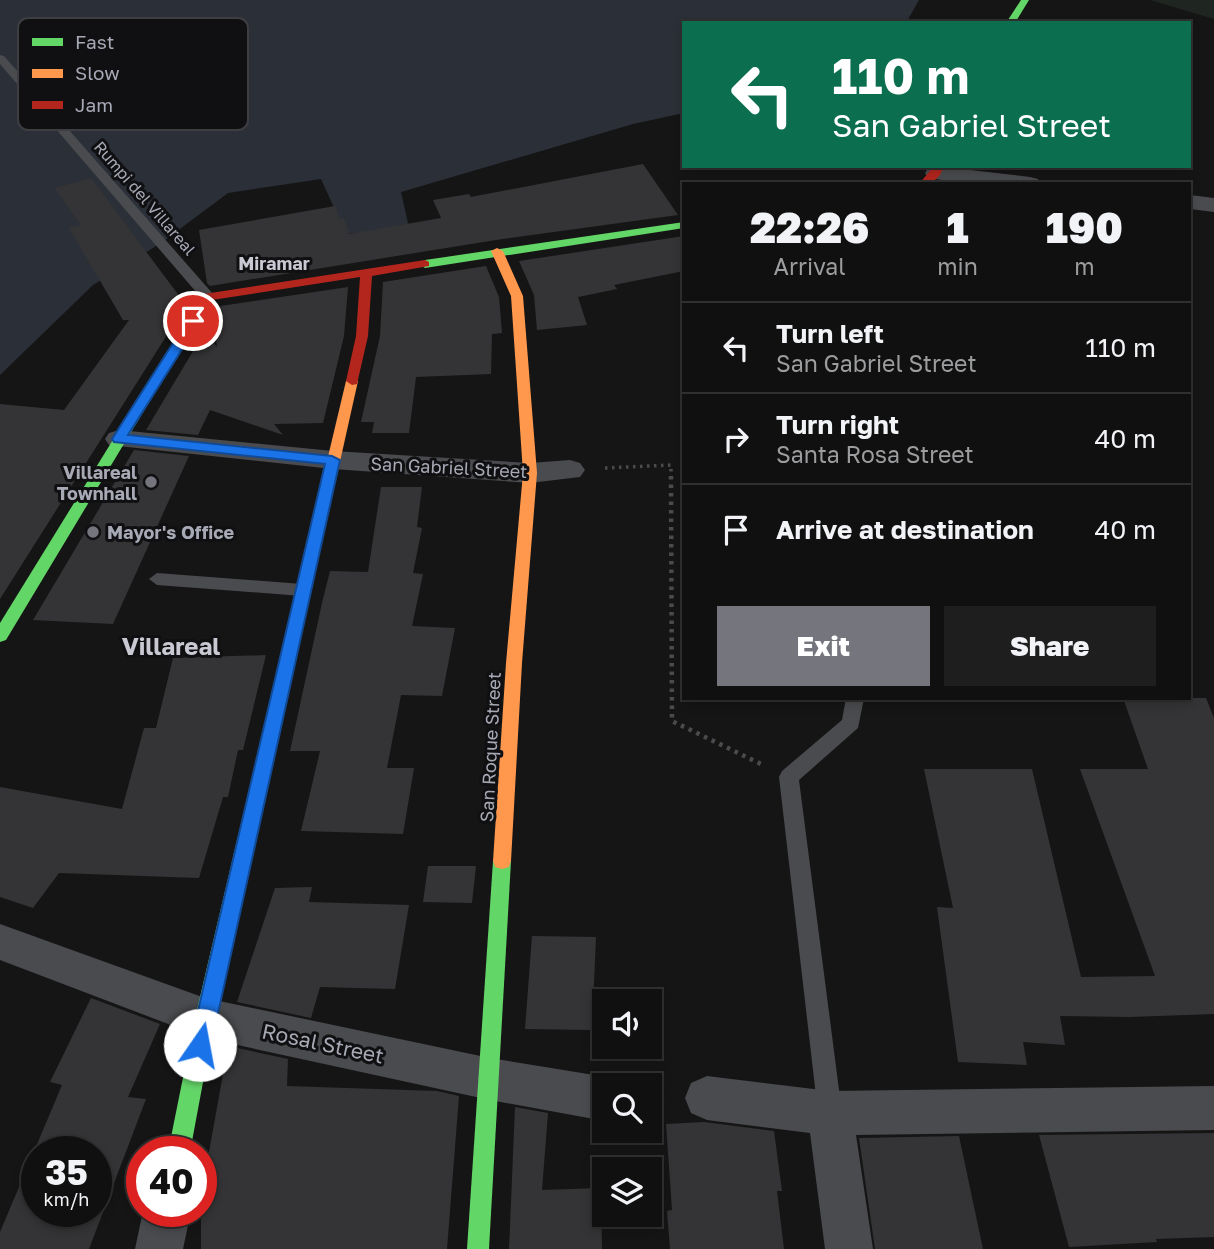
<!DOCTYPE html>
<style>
:root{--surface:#101010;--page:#1e1e1e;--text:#f1f3f6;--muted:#9c9d9f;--line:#303030;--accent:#74757d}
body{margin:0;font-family:"Golos Text",sans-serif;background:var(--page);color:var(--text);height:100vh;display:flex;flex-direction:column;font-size:26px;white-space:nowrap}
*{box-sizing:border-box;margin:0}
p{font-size:23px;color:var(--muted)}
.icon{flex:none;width:38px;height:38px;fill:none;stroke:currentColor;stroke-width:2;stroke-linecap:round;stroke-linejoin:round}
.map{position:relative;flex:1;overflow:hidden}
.panel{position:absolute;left:682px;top:182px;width:509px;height:518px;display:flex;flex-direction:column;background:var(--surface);border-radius:0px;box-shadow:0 4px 10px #0003,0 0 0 2px var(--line)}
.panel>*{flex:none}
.top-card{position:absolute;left:682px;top:21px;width:509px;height:147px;border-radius:0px;box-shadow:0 4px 10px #0003,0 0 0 2px var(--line);background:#0b6e4f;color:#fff;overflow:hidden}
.controls{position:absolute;left:592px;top:989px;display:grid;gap:14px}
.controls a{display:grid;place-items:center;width:70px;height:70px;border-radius:0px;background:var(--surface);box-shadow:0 4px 10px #0003,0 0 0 2px var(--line);font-size:35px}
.speed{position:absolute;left:21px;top:1136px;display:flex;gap:14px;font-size:35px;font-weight:700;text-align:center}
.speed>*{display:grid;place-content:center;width:91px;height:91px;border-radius:50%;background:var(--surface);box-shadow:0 4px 10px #0003,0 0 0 2px var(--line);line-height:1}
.speed small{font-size:18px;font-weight:400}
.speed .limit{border:10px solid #d22;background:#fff;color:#111}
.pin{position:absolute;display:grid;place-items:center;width:60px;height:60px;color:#fff;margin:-30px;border:4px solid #fff;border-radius:50%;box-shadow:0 2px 7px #0007}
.me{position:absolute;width:77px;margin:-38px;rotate:12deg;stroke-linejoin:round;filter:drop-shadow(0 0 5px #0008)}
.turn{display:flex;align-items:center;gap:24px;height:147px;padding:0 35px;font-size:32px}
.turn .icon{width:91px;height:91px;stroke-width:2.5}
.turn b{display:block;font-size:49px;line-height:60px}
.eta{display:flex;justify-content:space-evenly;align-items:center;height:119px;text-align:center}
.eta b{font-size:42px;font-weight:800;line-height:49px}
.primary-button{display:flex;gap:14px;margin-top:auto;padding:14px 35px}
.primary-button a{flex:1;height:80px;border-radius:0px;background:var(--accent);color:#fff;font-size:28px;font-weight:800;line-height:80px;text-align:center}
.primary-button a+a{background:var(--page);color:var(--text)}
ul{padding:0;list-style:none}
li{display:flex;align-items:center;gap:21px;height:91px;padding:0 35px;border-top:2px solid var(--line)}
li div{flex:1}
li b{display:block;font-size:26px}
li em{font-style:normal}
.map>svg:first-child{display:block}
</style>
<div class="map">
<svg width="1214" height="1249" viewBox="0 0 1214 1249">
<rect width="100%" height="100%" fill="#151515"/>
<polygon fill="#1f2520" points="1150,0 1214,0 1214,19"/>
<polygon fill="#2b3038" points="0,0 919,0 906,23 684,23 684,113 633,124 401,192 409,228 346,234 321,179 228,193 161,243 93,285 0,375"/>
<g fill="#343436" fill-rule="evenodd">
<polygon points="643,164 678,215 496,240 210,286 207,283 199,230 335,206 340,219 344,218 349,234 441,218 433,200 469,194 471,197"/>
<polygon points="91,178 186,305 0,599 0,404 64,410 129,320 123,320 69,228 81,225 55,188"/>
<polygon points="684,236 684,271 614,285 617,289 578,297 587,325 537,330 534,295 519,261"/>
<polygon points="486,266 499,297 502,333 492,334 491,374 416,377 409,433 372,433 374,422 361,422 380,336 383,282"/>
<polygon points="348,287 344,336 323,423 274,424 283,435 210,410 198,435 146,430 205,331 217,347 213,318 220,306"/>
<polygon points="134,450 189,456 113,624 33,620"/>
<polygon points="381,487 422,487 417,527 422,528 413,573 423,574 412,626 455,628 442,696 401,695 387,768 414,768 403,834 301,831 320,751 290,751 322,603 330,571 368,572"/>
<polygon points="266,655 243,750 238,750 228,797 223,797 199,878 59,873 33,908 0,897 0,787 122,809 144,728 156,728 173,658"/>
<polygon points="1123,698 1206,698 1214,718 1214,1014 1130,1017 1060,1016 1065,1045 1023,1042 1027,1065 958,1062 937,907 953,908 924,769 1032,769 1081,977 1155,976 1080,769 1148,769"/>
<polygon points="428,866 476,866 472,903 423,902"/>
<polygon points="312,887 309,902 409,905 395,989 320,987 311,1018 237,1002 275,888"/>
<polygon points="532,936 596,937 592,1030 525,1029"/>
<path d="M91,998L160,1024L128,1097L146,1099L89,1249H0V1232L62,1085L50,1082ZM37,1152H96V1211H37Z"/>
<polygon points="228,1046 288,1059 287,1086 437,1091 459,1096 447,1249 201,1249 201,1164 209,1152"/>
<polygon points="515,1107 548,1113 542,1190 601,1188 602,1249 509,1249"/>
<polygon points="704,1122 774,1131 782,1191 777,1191 784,1249 670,1249 667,1211 672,1210 666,1124"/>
<polygon points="1214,1133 1214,1237 1156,1239 1157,1242 1069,1247 1039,1135"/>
<polygon points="959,1136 983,1249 875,1249 859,1138"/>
</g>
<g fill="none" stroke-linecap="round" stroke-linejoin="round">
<polyline stroke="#4b4b4f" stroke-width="3.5" stroke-dasharray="2.5 4.5" stroke-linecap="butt" points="605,468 671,465 671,478"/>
<polyline stroke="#4b4b4f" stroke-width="4.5" stroke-dasharray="3.5 5" stroke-linecap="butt" points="671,476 672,721 761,764"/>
<polyline stroke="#4b4b4f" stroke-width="5" stroke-dasharray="4.5 7" stroke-linecap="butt" points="649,1097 664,1098"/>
<g fill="#4a4b4e" fill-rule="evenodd">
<polygon points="0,55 4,56 213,294 213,300 203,300 0,64"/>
<polygon points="157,573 302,584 311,590 302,596 157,585 149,579"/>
<polygon points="846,698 864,698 858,728 799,780 842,1113 838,1121 830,1125 822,1121 818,1113 779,777 782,771 842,720"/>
</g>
<g fill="#4a4b4e" fill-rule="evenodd">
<polygon points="936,166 1030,177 1038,179 1041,184 970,184 928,178 925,173 928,168"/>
<polygon points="1190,195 1214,198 1214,212 1190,209"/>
<polygon points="119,430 333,451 530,463 570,460 580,463 585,470 580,477 530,483 333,469 109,445 105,439 109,433"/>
<polygon points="0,924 205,998 490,1058 594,1075 610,1082 611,1085 604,1085 604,1115 594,1119 490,1100 205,1038 0,960"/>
<polygon points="707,1076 830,1091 1214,1086 1214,1130 856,1135 873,1249 825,1249 810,1133 707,1120 691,1113 685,1098 691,1083"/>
<polygon points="143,1211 191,1211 183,1249 135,1249"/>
</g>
<g fill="#63d668" fill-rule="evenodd">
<polygon points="1021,0 1029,0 1015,23 1006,23"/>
<polygon points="684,222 684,228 425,268 419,264 425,260"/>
<polygon points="175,345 181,349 6,640 0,642 0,623 169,349"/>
<polygon points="290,644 296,646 298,650 215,1018 190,1152 168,1152 195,1018 282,650 284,646"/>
<polygon points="502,853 509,855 511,861 489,1249 467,1249 493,861 495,855"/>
</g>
<g fill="#ff974d" fill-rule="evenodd">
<polygon points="497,248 503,251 523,296 537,473 522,663 511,861 509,867 502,869 495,867 493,861 506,663 523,473 511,296 491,251"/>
<polygon points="352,377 358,381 298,650 296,654 284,654 282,650 346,381"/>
</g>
<g fill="#b3261e" fill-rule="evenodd">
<polygon points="934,166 944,166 940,175 931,184 919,184"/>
<polygon points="425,260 429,262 429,266 372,276 368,336 357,384 352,385 346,381 356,336 360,277 212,300 179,352 171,352 169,349 204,294"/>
</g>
</g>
<polygon fill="#1a73e8" stroke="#114b97" stroke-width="2" points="193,317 200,321 128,435 332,456 340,460 211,1045 208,1052 200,1054 193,1052 190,1045 325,464 114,442 112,439 187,321"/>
<g fill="#74757d" stroke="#100f11" stroke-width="2.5">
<circle cx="151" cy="482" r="7"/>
<circle cx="93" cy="532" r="7"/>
</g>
<g text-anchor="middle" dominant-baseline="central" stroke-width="6" stroke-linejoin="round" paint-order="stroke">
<g font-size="16" fill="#a7a9b5" stroke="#100f11">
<text transform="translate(145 198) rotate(49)">Rumpi del Villareal</text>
</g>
<g font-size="18" font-weight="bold" fill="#c8c9d2" stroke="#100f11">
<text x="274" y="263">Miramar</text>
</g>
<g font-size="18" fill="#a7a9b5" stroke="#100f11">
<text transform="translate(449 467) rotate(3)">San Gabriel Street</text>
<text transform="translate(490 747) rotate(-87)">San Roque Street</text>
</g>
<g font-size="18" font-weight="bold" fill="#a7a9b5" stroke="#100f11" text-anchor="end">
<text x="137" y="472">Villareal<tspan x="137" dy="21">Townhall</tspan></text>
<text x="107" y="532" text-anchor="start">Mayor's Office</text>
</g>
<g font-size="21" fill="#a7a9b5" stroke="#100f11">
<text transform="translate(323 1043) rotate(12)">Rosal Street</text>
</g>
<g font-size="24" font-weight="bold" fill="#c8c9d2" stroke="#100f11">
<text x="171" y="645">Villareal</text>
</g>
</g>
<rect x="18" y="18" width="230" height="112" rx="10" fill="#100f11" stroke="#3d3d42" stroke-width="2"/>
<rect x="32" y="38" width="31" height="8" fill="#63d668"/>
<rect x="32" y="69" width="31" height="9" fill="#ff974d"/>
<rect x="32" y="101" width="31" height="8" fill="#b3261e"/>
<g font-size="19" fill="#a7a9b5">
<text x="75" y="49">Fast</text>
<text x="75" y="80">Slow</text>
<text x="75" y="112">Jam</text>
</g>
</svg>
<div class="controls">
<a><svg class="icon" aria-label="sound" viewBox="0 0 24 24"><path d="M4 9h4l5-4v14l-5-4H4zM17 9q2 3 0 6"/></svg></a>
<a><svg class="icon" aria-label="search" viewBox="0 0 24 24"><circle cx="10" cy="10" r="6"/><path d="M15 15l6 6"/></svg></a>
<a><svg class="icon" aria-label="layers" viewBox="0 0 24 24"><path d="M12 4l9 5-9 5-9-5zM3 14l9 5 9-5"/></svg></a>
</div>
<div class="speed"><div>35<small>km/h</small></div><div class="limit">40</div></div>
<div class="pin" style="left:193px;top:321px;background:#d93025"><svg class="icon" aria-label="arrive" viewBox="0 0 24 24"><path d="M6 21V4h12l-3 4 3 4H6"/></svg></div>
<svg class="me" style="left:200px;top:1045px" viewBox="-20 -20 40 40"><circle r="19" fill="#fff"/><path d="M0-13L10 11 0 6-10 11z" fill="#1a73e8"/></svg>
<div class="top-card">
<div class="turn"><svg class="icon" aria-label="left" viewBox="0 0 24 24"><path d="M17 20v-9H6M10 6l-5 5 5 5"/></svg><div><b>110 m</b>San Gabriel Street</div></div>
</div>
<section class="panel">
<div class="eta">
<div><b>22:26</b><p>Arrival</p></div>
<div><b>1</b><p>min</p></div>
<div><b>190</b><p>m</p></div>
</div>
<ul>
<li><svg class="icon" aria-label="left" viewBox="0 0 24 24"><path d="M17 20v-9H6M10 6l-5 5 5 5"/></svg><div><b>Turn left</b><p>San Gabriel Street</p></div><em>110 m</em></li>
<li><svg class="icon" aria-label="right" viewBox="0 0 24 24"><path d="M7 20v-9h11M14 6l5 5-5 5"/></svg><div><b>Turn right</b><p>Santa Rosa Street</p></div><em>40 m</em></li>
<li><svg class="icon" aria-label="arrive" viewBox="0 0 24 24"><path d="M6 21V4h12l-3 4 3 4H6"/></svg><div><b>Arrive at destination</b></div><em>40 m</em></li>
</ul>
<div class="primary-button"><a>Exit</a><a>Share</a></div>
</section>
</div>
